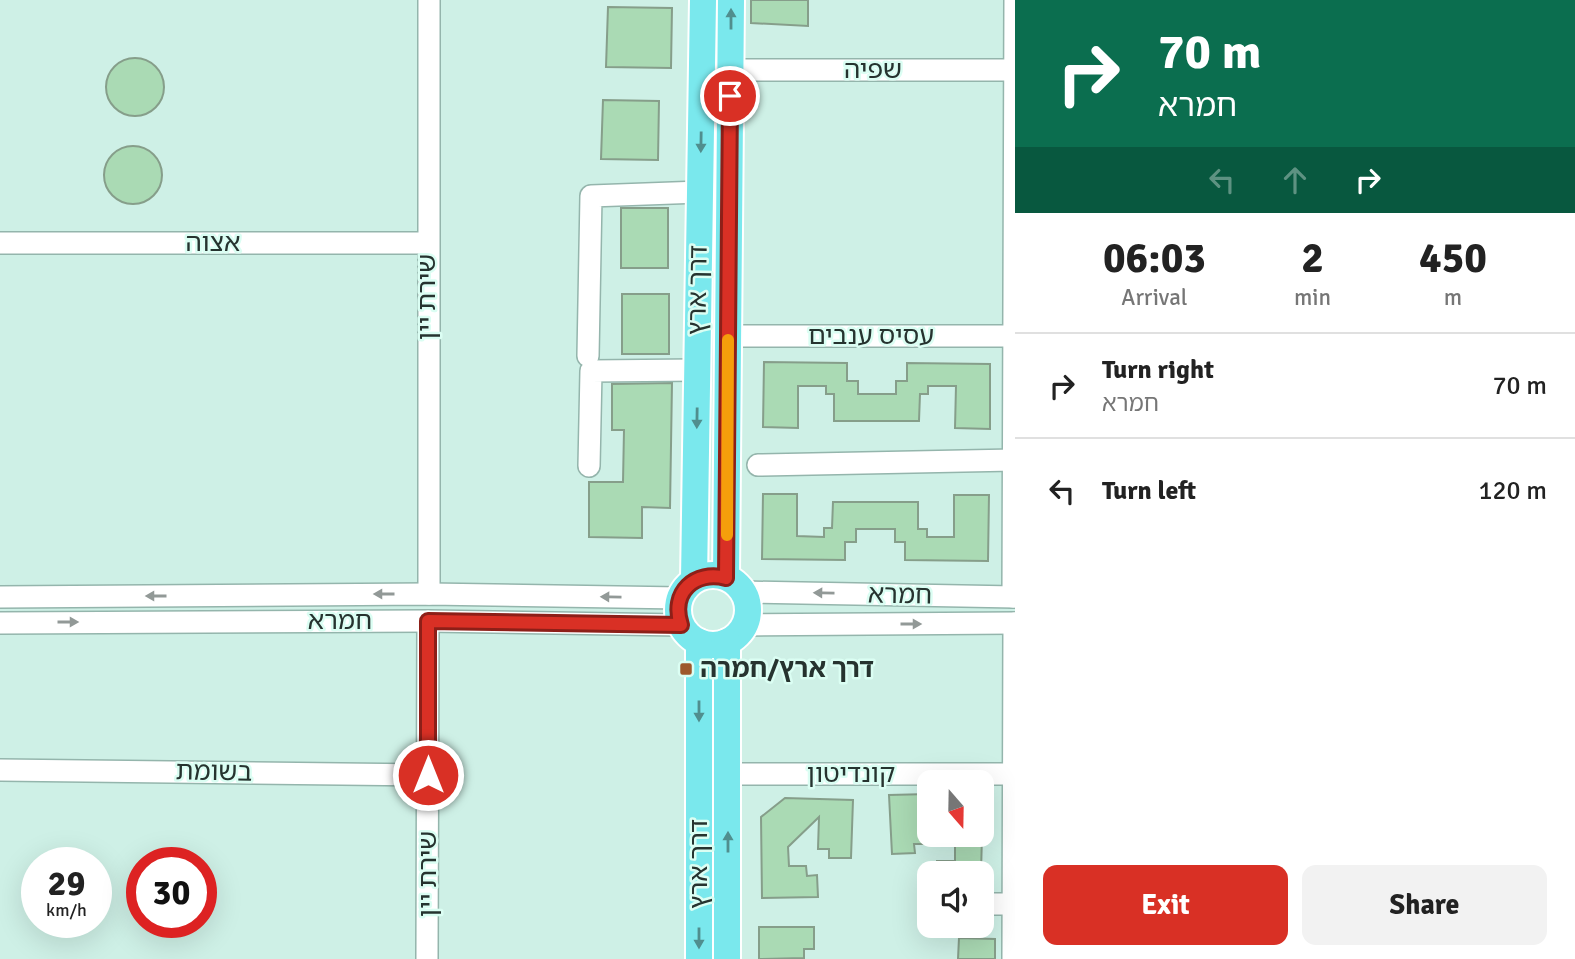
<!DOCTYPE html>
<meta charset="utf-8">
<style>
:root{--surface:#fff;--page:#f2f2f2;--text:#222;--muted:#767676;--line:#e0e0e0;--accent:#d93025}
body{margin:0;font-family:Signika,"Noto Sans Hebrew",sans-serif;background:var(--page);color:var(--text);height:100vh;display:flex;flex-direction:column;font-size:26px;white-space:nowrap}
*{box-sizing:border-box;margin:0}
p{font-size:23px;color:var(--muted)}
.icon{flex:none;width:38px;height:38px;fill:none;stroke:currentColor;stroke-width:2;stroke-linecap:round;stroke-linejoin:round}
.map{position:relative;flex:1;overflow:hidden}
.details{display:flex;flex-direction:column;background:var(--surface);width:560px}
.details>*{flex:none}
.hud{background:#0b6e4f;color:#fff;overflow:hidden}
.needle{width:46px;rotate:160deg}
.controls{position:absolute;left:917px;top:770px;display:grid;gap:14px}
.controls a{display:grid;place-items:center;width:77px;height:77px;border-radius:14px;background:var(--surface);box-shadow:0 7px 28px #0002;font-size:35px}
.speed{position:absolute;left:21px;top:847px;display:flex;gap:14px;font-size:35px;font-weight:700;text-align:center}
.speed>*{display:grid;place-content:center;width:91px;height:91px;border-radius:50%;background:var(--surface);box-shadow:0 7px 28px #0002;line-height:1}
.speed small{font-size:18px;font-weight:400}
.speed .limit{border:10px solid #d22;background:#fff;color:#111}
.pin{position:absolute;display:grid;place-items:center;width:60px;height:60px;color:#fff;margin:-30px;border:4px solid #fff;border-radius:50%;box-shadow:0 2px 7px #0007}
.me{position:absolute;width:77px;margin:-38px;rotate:0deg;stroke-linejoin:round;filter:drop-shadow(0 0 5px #0008)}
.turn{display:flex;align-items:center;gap:24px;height:147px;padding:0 28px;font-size:32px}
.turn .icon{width:91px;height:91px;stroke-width:2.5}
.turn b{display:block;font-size:49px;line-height:60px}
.lanes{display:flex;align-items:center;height:66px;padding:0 28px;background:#0003;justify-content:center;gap:35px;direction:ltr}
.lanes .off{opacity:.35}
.eta{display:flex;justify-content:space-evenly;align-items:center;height:119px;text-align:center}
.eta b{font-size:42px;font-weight:800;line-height:49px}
.primary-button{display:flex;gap:14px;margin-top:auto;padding:14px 28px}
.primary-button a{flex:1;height:80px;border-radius:14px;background:var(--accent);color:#fff;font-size:28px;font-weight:800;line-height:80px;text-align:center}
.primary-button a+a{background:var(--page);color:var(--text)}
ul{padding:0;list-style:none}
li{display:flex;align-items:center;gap:21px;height:105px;padding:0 28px;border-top:2px solid var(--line)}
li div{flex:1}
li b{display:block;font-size:26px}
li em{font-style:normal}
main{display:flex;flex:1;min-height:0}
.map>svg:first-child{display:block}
</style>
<main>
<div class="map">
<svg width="1015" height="959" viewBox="0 0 1015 959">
<rect width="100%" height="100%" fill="#cef0e6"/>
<g fill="#aadab4" stroke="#869e8a" stroke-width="2">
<polygon points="751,0 808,0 808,26 751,23"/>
<polygon points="608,7 672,8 671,68 606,67"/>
<circle cx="135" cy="87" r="29"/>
<polygon points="603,100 659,101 658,160 601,159"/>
<circle cx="133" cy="175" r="29"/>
<rect x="621" y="208" width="47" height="60"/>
<rect x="622" y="294" width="47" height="60"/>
<polygon points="764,362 847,363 847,381 858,381 858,394 896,394 896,381 907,381 907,363 990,364 990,429 955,428 956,386 928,386 928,394 920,394 919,421 834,421 834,394 826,394 826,386 798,386 798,428 763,427"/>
<polygon points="672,383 670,508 642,507 642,538 589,537 589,482 623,482 624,430 612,430 612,384"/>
<polygon points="763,494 797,494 797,536 824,537 824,528 832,528 833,502 918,502 918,529 927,529 927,537 954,537 954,495 989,495 988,561 905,560 905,542 895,542 895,529 856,529 856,542 845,542 845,560 762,559"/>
<polygon points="929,794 929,818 924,813 925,844 914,844 915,853 892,854 889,795"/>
<polygon points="785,798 853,800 851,858 829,858 829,849 818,849 819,817 788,847 789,866 806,866 807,876 817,875 818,897 762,898 761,817"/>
<polygon points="955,835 982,835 981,873 937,873 937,861 955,861"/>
<polygon points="759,927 814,927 814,949 804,949 804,958 759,959"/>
<polygon points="959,938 995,939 995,959 958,959"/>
</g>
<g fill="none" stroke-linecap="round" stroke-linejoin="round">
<defs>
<g id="minor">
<polyline points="731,70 1015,70"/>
<polyline points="0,243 427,243"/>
<polyline points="728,336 1015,336"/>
<polyline points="588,356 591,196 700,192"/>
<polyline points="758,465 1014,460"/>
<polyline points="589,466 591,371 697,370"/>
<polyline points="743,592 1015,597"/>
<polyline points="429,594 429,0"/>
<polyline points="0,597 429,594 680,598"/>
<polyline points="1013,597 1015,0"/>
<polyline points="0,623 428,621 681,625"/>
<polyline points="745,625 1015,623"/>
<polyline points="0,770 428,775"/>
<polyline points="728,774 1015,774"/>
<polyline points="982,904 1013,904"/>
<polyline points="427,959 428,621"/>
<polyline points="1013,959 1014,623"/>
</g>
<g id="major">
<circle cx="713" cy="610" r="35"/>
<polyline points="726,577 731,0"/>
<polyline points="694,580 703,0"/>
<polyline points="699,642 699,959"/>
<polyline points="727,642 727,959"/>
</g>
</defs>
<use href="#minor" stroke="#94b5ac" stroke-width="24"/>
<use href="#major" stroke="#fff" stroke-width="30"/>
<use href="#minor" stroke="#fff" stroke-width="21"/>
<use href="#major" stroke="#7ae8ed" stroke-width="26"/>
</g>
<defs><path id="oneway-solid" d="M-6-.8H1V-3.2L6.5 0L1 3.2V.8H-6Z" transform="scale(1.75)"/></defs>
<g fill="#508e8e">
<use href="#oneway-solid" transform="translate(731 19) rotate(-90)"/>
<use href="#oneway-solid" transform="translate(701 142) rotate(91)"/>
<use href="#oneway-solid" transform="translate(697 418) rotate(91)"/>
<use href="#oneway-solid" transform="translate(699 711) rotate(90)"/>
<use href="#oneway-solid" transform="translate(728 842) rotate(-90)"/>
<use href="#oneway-solid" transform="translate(699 938) rotate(90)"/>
</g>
<g fill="#929997">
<use href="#oneway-solid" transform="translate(824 593) rotate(-179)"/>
<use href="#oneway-solid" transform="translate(384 594) rotate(180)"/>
<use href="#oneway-solid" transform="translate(156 596) rotate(180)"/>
<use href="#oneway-solid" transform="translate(611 597) rotate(-179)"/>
<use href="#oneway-solid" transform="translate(68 622)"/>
<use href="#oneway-solid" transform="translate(911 624)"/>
</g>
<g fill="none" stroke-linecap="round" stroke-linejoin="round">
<defs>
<path id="route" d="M428,775V621L681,625C670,592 695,570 726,578L730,96"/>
</defs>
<use href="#route" stroke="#8d1f18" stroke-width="18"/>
<use href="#route" stroke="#d93025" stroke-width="12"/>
<polyline stroke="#f59e0b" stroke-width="12" points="727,535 728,340"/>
</g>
<rect fill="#9d582b" stroke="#dbfef3" stroke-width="2.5" x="679" y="662" width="14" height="14" rx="3.5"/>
<g text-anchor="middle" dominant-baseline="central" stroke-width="5" stroke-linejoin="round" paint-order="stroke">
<g font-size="26" fill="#26332f" stroke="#dbfef3">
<text x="873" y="70">שפיה</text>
<text x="213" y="243">אצוה</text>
<text transform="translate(698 290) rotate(-89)">דרך ארץ</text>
<text transform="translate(427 297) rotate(-90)">שירת יין</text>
<text x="871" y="336">עסיס ענבים</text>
<text transform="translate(900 595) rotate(1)">חמרא</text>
<text x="340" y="621">חמרא</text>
<text transform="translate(214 772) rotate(1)">בשומת</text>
<text x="851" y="774">קונדיטון</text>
<text transform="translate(699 864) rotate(-90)">דרך ארץ</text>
<text transform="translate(428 874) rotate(-90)">שירת יין</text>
</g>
<g font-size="26" font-weight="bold" fill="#26332f" stroke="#dbfef3" text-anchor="start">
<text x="700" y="669">דרך ארץ/חמרה</text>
</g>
</g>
</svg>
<div class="controls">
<a><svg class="needle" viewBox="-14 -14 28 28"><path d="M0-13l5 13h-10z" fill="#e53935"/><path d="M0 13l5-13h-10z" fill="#767676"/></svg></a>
<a><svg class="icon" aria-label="sound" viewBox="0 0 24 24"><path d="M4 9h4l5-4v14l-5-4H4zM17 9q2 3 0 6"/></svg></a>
</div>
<div class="speed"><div>29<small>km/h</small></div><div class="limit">30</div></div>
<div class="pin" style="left:730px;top:96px;background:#d93025"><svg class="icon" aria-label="arrive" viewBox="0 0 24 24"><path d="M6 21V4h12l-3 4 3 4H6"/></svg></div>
<svg class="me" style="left:428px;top:775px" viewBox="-20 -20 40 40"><circle r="17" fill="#d93025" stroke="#fff" stroke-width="3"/><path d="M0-11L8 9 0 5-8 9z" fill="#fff"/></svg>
</div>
<section class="details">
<div class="hud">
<div class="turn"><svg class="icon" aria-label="right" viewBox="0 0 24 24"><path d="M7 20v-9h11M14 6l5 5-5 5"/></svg><div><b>70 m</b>חמרא</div></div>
<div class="lanes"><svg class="icon off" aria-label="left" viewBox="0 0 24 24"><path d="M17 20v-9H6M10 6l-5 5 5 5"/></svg><svg class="icon off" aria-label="ahead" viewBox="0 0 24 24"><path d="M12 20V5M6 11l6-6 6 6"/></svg><svg class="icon" aria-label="right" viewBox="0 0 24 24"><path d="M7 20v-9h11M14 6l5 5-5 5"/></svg></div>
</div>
<div class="eta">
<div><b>06:03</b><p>Arrival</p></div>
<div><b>2</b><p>min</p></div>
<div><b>450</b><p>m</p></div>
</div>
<ul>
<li><svg class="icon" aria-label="right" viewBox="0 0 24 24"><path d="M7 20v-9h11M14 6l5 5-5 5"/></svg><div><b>Turn right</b><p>חמרא</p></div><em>70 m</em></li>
<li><svg class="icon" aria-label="left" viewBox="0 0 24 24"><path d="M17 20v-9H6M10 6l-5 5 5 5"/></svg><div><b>Turn left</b></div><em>120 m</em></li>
</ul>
<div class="primary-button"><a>Exit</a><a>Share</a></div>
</section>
</main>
